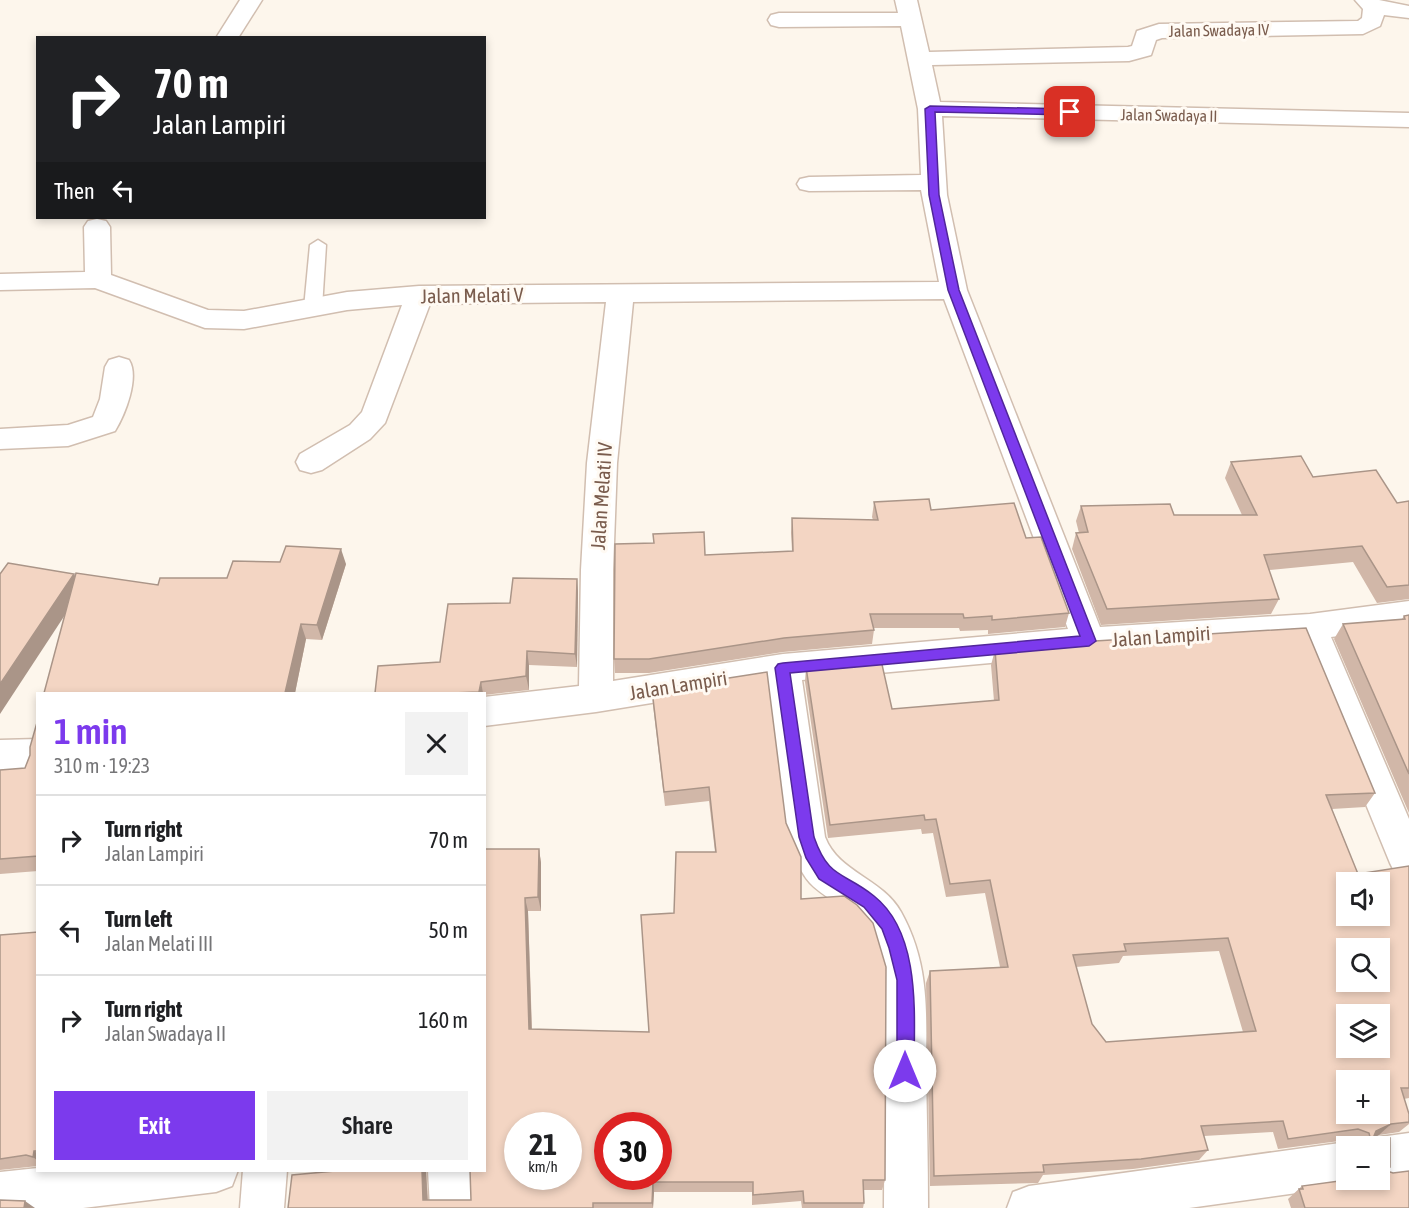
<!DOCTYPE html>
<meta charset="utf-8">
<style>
:root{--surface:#fff;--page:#f2f2f2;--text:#202124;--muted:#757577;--line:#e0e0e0;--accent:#7c3aed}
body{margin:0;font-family:"Asap Condensed",sans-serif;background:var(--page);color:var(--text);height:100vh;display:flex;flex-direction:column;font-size:22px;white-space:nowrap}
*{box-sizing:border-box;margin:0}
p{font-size:20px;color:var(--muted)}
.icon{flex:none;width:33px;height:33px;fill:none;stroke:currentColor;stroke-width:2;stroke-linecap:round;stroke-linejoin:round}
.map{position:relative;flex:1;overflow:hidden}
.sheet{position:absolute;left:36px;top:692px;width:450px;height:480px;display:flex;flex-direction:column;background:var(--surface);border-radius:0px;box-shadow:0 3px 9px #0003}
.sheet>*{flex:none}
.guide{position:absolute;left:36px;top:36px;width:450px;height:183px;border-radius:0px;box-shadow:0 3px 9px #0003;background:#202124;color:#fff;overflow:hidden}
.tools{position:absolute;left:1336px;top:872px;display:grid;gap:12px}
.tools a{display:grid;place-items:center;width:54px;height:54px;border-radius:0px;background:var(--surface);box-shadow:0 3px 9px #0003;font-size:30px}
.speed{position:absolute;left:504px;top:1112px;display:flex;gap:12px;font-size:30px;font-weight:700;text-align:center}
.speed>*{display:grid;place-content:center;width:78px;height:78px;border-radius:50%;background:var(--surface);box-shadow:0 3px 9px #0003;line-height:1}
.speed small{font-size:15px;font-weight:400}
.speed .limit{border:9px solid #d22;background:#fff;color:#111}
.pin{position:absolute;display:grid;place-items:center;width:51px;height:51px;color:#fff;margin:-26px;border-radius:12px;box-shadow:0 3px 9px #0006}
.me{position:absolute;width:66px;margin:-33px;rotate:0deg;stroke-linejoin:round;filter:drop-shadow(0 0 4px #0008)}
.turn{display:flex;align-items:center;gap:21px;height:126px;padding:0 18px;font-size:27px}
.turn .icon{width:78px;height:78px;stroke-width:2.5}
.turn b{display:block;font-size:42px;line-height:51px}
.then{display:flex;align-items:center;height:57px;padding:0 18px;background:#0003;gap:12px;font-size:22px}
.round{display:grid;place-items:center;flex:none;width:63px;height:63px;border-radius:0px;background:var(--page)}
.headline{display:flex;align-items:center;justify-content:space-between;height:102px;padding:0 18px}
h1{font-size:36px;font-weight:600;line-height:45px;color:var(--accent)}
.button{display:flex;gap:12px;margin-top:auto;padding:12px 18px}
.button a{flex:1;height:69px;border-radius:0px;background:var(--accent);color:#fff;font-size:24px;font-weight:600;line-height:69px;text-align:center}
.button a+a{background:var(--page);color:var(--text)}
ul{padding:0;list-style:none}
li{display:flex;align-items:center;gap:18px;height:90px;padding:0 18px;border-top:2px solid var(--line)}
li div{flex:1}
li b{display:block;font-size:22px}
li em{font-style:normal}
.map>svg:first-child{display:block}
</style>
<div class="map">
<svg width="1409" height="1208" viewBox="0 0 1409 1208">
<rect width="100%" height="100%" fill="#fdf6ec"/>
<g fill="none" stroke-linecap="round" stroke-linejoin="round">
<defs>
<polygon id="lane" points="318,240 326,245 322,308 319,312 307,312 304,308 310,245"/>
<g id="street">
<polygon points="240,0 262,0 238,38 216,38"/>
<path d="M895,0H917L929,52L1128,47L1132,46L1137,31L1159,24L1358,21L1362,18L1363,9L1355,0H1379L1409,6V18L1384,15L1380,26L1363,34L1162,38L1156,40L1151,55L1129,61L932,65L940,102L1409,113V127L942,116L947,195L967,290L1100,627L1310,614L1409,601V627L1331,637L1409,819V880L1396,875L1390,863L1299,641L1089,654L802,680L825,837C839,873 882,878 901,912C931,966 926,1017 926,1076C927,1120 928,1164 928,1208H884L885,979C881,963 878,944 869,930C854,908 828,902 810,883C799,871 793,852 787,837L768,684L596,712L484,726V697L579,686L581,570L587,463L606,302L430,304L385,423L370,439L322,470L311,473L300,470L296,462L300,454L350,425L362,412L402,305L347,310L244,329L205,328L95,288L0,290V274L85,272L84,227L88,221L97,219L106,221L110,227L111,275L208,310L244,311L347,292L419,286L939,282L921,190L809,191L800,189L797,184L800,179L809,177L921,175L918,109L901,26L779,27L771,25L768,20L771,15L779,13H898ZM944,299L1068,629L783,654L613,681V570L617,463L633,302Z"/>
<path d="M119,357L129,360C140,377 125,415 115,431L68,446L0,449V429L68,425L93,417L100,399L105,367L109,360Z"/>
<polygon points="38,739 38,769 0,770 0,740"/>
<polygon points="1409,1133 1409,1177 1380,1181 1376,1179 1380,1179 1380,1146 1364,1146 1365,1144 1380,1137"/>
<polygon points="1347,1142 1356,1146 1347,1146 1347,1179 1363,1179 1347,1186 1189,1208 1007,1208 1013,1192 1029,1186"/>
<polygon points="38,1168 38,1170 238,1170 232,1186 216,1192 83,1208 0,1208 0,1172"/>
<polygon points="243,1170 287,1170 284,1208 240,1208"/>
<polygon points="428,1170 472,1170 474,1208 430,1208"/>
</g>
</defs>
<use href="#lane" stroke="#d1beb0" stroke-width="3"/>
<use href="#street" stroke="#d1beb0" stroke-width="3"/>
<use href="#lane" fill="#fff" fill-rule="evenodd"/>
<use href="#street" fill="#fff" fill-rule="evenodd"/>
</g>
<g fill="#d1b7a8" fill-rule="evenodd">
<polygon points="1231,462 1313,477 1397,503 1409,501 1409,599 1377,603 1353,562 1269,570 1279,599 1271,614 1101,625 1072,549 1076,533 1079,533 1076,521 1081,506 1174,515 1242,515 1225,478"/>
<polygon points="874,502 931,510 1026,538 1069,613 1065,627 988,634 988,630 960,631 959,628 873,628 874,630 872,644 783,652 649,673 615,673 614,659 705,555 792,551 791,533 792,518 873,520 872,517"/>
<polygon points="280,562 346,564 322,640 306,639 295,693 44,693 75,576 158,585 227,578"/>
<polygon points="577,579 578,592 577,667 529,665 529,690 484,695 484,693 375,693 440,662 510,603"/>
<polygon points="1409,615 1409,813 1334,639 1343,624 1402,619 1404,616"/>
<path d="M1306,628L1375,793L1365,807L1332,809L1358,874L1409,866V1098L1404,1099L1409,1114V1124L1399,1132L1379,1135L1376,1136L1390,1138V1167L1387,1169V1171L1393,1173L1409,1171V1208H1291L1288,1199L1302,1186L1354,1179H1380V1146H1352L1355,1143L1347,1140L1278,1149L1273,1132L1204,1136L1208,1150L1199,1160L1133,1169L1043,1175L1038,1183L930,1186L926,983L930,971L1000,967L985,893L946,897L933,833L922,834L921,829L828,838L805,682L806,667L881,660L892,709L994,701L991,665L995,650L1095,641ZM1347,882H1380V915H1347ZM1347,948H1380V981H1347ZM1219,951L1243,1032L1106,1042L1092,1024L1076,967L1119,963L1123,956ZM1347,1014H1380V1047H1347ZM1347,1080H1380V1113H1347Z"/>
<polygon points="652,690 786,823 801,899 885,1180 882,1190 863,1190 864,1203 863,1208 802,1208 801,1201 752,1205 752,1192 654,1192 653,1208 288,1208 346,1170 426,1170 428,1200 471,1200 484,1170 484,849 539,849 541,863 541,911 528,911 532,1029 649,1032 674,913 715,852 709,801 665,806 653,705"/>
<polygon points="38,719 38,871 0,874 0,770 25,768 30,755"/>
<polygon points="38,932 38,1166 0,1170 0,935"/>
</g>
<g fill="#aa9588">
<polygon points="341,549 346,564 322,640 317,625"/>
<polygon points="74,574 82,589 0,714 0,684"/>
<polygon points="577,579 578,592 577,667 575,654"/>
<polygon points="301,624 306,639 295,693 285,693"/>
<polygon points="527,651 529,665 529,690 526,676"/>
<polygon points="481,682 483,693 479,693 479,692"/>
<polygon points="539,849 541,863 541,911 538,897"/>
<polygon points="525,898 528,911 532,1041 529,1029"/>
<polygon points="1391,1124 1379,1135 1364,1142 1376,1131"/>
<polygon points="34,1151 38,1154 38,1161 33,1157"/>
<polygon points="422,1170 426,1170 428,1208 423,1200"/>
<polygon points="653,1182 654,1192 653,1208 652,1203"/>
<polygon points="25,1201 35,1208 24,1208"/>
</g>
<g fill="#f3d5c3" stroke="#aa9588" stroke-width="1.5" fill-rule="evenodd">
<polygon points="1301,456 1313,477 1376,470 1397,503 1409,501 1409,585 1387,587 1362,546 1264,555 1279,599 1107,609 1076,533 1088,532 1081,506 1170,504 1174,515 1257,515 1231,462"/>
<polygon points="929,499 931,510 1014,503 1026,538 1041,537 1069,613 992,620 992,616 964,618 963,614 870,614 874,630 784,638 649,659 614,659 615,544 654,543 653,534 704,532 705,555 793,551 792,518 878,520 874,502"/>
<polygon points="286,546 341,549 317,625 301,624 285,693 44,693 76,573 158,585 160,578 227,578 233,561 280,562"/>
<polygon points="8,563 74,574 0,684 0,574"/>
<polygon points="513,578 577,579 575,654 527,651 526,676 481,682 479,692 452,693 375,693 378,666 440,662 448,604 510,603"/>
<polygon points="1409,615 1409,774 1343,624 1405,619 1404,616"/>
<path d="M1306,628L1375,793L1326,795L1358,874L1409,866V1088H1401L1409,1114V1122L1391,1124L1376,1131L1374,1136L1390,1138V1167H1387V1171L1393,1173L1409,1171V1208H1305L1299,1189H1303L1302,1186L1354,1179H1380V1146H1361V1138L1370,1137L1369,1133L1358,1129L1288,1139L1283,1121L1201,1126L1208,1150L1141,1159L1043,1165L1044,1172L934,1176L930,971L1008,967L990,880L950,884L936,819L925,820L924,815L830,825L806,667L881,660L892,709L999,700L995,650L1095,641ZM1347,882H1380V915H1347ZM1228,938L1256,1031L1106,1042L1092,1024L1073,955L1126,951L1124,944ZM1347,948H1380V981H1347ZM1347,1014H1380V1047H1347ZM1347,1080H1380V1113H1347Z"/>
<path d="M767,672L786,823L801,857V899L844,896L857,905L873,923L886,967L885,1180H863L864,1203H804L803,1191L753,1195V1182H653L652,1203H593V1208H288L292,1175L346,1170H422L423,1200H471L470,1170H484V849H539L538,897L525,898L529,1029L649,1032L641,915L674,913L676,852H716L709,787L664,792L652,690ZM518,1125H568V1176H518ZM608,1125H658V1176H608Z"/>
<polygon points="38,719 38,856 0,859 0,770 25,768 30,755 30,747"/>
<polygon points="38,932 38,1151 34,1151 33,1157 26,1155 0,1159 0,935"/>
<polygon points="0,1200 25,1201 24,1208 0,1208"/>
</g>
<path fill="#7c3aed" stroke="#51269a" stroke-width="1.5" d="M930,106L1070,109L1074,112L1070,115L935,112L939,195L959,290L1096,641L1089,646L790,673L814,837C829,880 843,871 874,896C922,934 914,1017 914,1071L911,1077L905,1079L899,1077L897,1071V980L889,948L882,929L864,907L819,879L806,858L799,837L775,668L778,664L783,663L1080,636L948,290L929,195L925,109Z"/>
<g text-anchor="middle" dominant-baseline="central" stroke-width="6" stroke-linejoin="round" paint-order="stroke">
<g font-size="16" fill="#7a5c4d" stroke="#fffaf3">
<text transform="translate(1219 30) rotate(-1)">Jalan Swadaya IV</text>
<text transform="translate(1169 115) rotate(1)">Jalan Swadaya II</text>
</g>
<g font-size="20" fill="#7a5c4d" stroke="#fffaf3">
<text transform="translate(472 295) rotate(-1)">Jalan Melati V</text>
<text transform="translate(601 496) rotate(-86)">Jalan Melati IV</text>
<text transform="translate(1161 636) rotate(-4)">Jalan Lampiri</text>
<text transform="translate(678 685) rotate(-9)">Jalan Lampiri</text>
</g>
</g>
</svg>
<div class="tools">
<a><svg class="icon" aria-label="sound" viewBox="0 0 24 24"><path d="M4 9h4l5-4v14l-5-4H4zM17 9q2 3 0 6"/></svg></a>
<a><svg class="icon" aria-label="search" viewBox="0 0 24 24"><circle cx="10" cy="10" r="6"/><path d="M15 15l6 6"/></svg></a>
<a><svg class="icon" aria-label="layers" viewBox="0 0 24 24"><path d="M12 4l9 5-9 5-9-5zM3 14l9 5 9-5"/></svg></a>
<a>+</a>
<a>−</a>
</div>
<div class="speed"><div>21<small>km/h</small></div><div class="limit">30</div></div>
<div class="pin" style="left:1070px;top:112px;background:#d93025"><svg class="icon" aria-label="arrive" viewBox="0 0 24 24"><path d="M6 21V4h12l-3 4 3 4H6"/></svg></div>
<svg class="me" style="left:905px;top:1071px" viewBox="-20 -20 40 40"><circle r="19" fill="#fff"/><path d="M0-13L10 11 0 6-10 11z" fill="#7c3aed"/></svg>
<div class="guide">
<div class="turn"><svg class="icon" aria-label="right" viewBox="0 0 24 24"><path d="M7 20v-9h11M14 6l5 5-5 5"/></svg><div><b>70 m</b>Jalan Lampiri</div></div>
<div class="then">Then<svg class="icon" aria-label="left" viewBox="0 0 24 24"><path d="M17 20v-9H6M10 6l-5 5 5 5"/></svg></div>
</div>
<section class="sheet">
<div class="headline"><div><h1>1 min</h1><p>310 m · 19:23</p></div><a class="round"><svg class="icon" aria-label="close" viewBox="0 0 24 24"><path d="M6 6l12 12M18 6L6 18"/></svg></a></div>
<ul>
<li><svg class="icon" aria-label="right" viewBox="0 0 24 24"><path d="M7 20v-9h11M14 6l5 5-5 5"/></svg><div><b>Turn right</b><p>Jalan Lampiri</p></div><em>70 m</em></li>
<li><svg class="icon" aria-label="left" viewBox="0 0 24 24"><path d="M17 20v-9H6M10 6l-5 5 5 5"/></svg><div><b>Turn left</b><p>Jalan Melati III</p></div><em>50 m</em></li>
<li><svg class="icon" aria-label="right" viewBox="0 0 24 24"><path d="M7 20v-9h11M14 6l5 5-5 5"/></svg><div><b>Turn right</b><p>Jalan Swadaya II</p></div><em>160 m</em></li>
</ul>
<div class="button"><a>Exit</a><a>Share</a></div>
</section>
</div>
